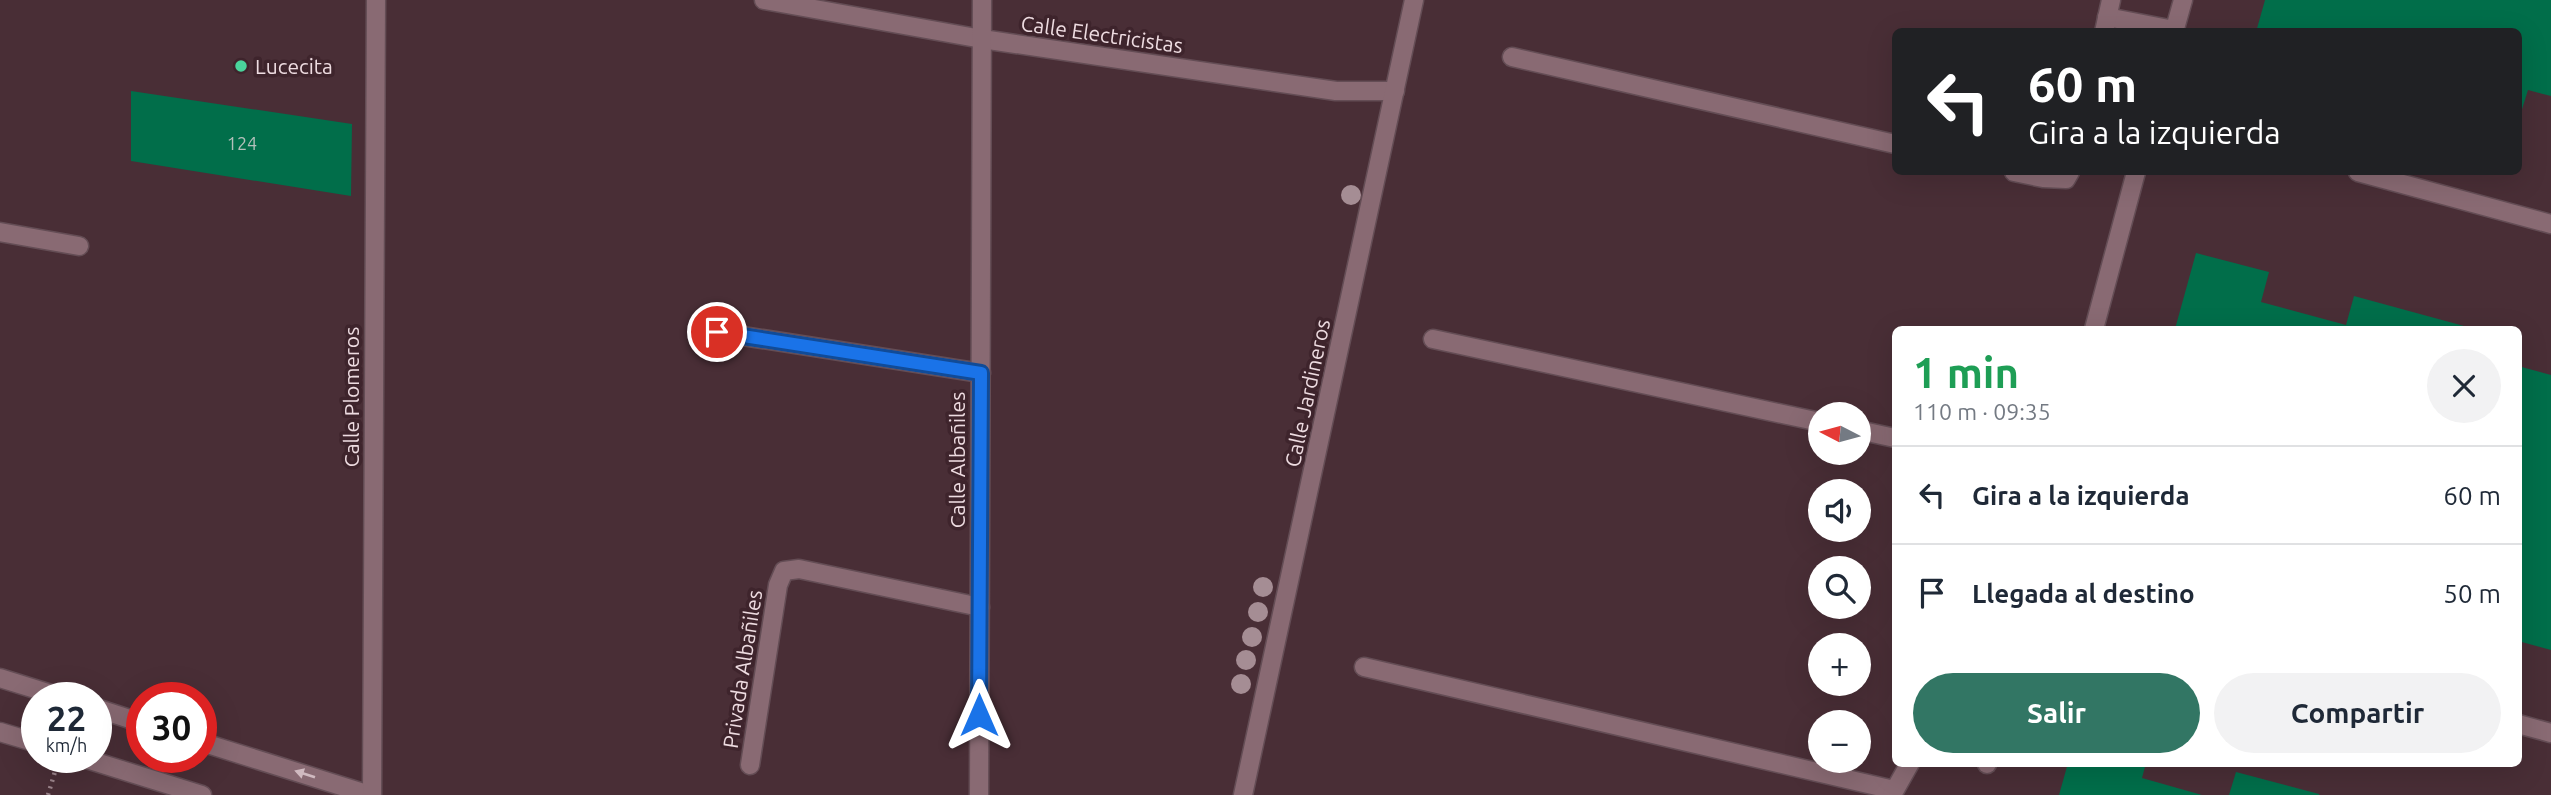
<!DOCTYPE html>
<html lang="es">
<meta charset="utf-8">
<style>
:root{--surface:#fff;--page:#f2f2f3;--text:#1f2937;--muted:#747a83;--line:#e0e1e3;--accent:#327664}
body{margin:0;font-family:Ubuntu,sans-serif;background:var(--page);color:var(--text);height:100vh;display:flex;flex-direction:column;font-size:26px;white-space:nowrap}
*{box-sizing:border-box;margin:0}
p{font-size:23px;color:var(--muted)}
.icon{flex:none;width:38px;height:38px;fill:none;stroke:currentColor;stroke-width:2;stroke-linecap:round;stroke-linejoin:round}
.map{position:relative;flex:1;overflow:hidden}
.drawer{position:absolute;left:1892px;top:326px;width:630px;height:441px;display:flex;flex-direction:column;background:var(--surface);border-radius:10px;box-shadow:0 7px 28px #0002}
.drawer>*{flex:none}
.banner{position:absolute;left:1892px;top:28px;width:630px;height:147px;border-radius:10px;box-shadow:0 7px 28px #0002;background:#202124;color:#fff;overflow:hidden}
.needle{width:46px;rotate:276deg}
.controls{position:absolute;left:1808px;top:402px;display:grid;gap:14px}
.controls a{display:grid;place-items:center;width:63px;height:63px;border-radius:50%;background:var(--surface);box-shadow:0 7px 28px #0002;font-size:35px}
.speed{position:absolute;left:21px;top:682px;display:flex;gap:14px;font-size:35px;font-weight:700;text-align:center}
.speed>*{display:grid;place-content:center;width:91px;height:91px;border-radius:50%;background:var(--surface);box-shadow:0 7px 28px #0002;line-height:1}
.speed small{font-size:18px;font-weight:400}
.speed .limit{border:10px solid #d22;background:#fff;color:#111}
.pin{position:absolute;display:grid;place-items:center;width:60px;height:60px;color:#fff;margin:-30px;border:4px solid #fff;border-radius:50%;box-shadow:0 2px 7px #0007}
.me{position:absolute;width:77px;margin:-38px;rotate:0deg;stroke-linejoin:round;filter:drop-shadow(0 0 5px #0008)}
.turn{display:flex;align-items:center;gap:24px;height:147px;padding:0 21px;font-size:32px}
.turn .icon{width:91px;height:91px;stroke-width:2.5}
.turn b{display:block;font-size:49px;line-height:60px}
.round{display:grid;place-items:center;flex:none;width:74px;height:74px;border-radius:37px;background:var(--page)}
.headline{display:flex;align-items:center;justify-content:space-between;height:119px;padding:0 21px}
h1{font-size:42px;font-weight:600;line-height:52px;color:#1e9e55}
.button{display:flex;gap:14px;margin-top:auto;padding:14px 21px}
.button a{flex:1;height:80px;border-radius:42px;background:var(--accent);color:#fff;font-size:28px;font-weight:600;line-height:80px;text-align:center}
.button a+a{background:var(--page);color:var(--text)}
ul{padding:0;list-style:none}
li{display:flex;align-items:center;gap:21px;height:98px;padding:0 21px;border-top:2px solid var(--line)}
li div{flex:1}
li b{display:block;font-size:26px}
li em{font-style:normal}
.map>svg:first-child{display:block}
</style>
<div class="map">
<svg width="2551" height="795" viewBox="0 0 2551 795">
<rect width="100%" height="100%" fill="#492e36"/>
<g fill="#016e4a">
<polygon points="2265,0 2551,0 2551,96 2528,90 2518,122 2518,32 2256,32"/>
<polygon points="131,91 352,124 351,196 131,161"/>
<polygon points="2196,253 2269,272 2261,302 2346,325 2354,296 2475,329 2175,329"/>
<polygon points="2518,366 2551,375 2551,650 2518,641"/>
<polygon points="2068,763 2146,763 2142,778 2202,795 2059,795"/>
<polygon points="2236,772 2319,794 2319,795 2229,795"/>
</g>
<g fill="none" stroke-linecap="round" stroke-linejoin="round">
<defs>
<g id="service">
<polyline points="2358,172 2551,224"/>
<polyline points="0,232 79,246"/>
<polyline points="717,332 981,373"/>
<polyline points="2518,724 2551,733"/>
</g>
<g id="minor">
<polyline points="764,0 982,39 1336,91 1395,91"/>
<polyline points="2107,17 2174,30"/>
<polyline points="2104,32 2111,0"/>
<polyline points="2174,32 2183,0"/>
<polyline points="1512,57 1895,144"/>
<polyline points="2014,172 2043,178 2066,179 2070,172"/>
<polyline points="2094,329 2136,172"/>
<polyline points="1433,339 1820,422"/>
<polyline points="1858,430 1895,438"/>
<polyline points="1364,667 1894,790"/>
<polyline points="0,678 64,698"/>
<polyline points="96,708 142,723"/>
<polyline points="0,732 37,743"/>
<polyline points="201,742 370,795"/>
<polyline points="83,758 202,795"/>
<polyline points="1987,764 1987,763"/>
<polyline points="750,765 778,585 784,571 799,569 980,607"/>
<polyline points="372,795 376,0"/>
<polyline points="979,795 982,0"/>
<polyline points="1243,795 1414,0"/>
<polyline points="1892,795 1910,763"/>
</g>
</defs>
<use href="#service" stroke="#644d55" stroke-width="21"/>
<use href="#minor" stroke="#644d55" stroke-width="21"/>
<polyline stroke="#9b848b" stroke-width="4.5" stroke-dasharray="2 5" stroke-linecap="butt" points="48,795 57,765"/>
<use href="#service" stroke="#896a73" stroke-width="18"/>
<use href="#minor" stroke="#896a73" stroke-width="18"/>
</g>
<g fill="#a58d94">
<circle cx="1351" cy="195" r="10"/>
<circle cx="1263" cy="587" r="10"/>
<circle cx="1258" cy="612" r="10"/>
<circle cx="1252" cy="637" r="10"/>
<circle cx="1246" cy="660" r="10"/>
<circle cx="1241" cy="684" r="10"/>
</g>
<defs><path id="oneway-solid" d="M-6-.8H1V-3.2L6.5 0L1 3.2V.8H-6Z" transform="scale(1.75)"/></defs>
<use fill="#d0bac0" href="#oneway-solid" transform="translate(305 774) rotate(-162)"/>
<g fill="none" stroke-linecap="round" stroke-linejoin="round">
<defs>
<polyline id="route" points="717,332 981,373 979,715"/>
</defs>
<use href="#route" stroke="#114b97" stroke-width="18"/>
<use href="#route" stroke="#1a73e8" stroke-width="12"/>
</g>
<circle fill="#4ad49c" stroke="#3e242c" stroke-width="2.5" cx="241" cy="66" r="7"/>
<g text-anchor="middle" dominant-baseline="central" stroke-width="7" stroke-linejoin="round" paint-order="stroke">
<g font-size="18" fill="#b3c0bb">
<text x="242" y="143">124</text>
</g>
<g font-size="21" fill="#eedce1" stroke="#3e242c">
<text transform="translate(1102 34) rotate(8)">Calle Electricistas</text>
<text transform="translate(1307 393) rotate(-78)">Calle Jardineros</text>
<text transform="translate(351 397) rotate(-90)">Calle Plomeros</text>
<text transform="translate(957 460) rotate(-90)">Calle Albañiles</text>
<text transform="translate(742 669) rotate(-81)">Privada Albañiles</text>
</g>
<g font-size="21" fill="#eedce1" stroke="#3e242c" text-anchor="start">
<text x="255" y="66">Lucecita</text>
</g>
</g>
</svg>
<div class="controls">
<a><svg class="needle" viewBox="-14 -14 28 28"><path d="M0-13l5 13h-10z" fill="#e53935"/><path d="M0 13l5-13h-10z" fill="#747a83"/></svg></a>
<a><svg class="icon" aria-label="sound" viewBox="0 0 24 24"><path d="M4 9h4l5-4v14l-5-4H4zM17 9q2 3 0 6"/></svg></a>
<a><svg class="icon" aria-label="search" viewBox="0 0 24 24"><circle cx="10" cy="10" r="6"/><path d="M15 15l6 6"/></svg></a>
<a>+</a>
<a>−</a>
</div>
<div class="speed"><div>22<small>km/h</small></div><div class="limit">30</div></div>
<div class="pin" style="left:717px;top:332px;background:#d93025"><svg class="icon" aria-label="arrive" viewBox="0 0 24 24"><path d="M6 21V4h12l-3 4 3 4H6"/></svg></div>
<svg class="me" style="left:979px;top:715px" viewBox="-20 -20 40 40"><path d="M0-17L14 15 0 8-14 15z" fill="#1a73e8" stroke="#fff" stroke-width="4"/></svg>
<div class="banner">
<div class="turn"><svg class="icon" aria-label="left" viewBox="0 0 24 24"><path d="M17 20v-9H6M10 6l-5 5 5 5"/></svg><div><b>60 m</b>Gira a la izquierda</div></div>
</div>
<section class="drawer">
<div class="headline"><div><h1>1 min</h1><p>110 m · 09:35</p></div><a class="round"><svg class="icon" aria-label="close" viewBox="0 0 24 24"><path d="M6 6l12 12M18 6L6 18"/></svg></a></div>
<ul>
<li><svg class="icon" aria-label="left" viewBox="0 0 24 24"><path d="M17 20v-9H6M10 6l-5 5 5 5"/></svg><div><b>Gira a la izquierda</b></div><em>60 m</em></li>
<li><svg class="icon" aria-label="arrive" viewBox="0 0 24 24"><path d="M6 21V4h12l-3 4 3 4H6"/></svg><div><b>Llegada al destino</b></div><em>50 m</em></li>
</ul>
<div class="button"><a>Salir</a><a>Compartir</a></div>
</section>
</div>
